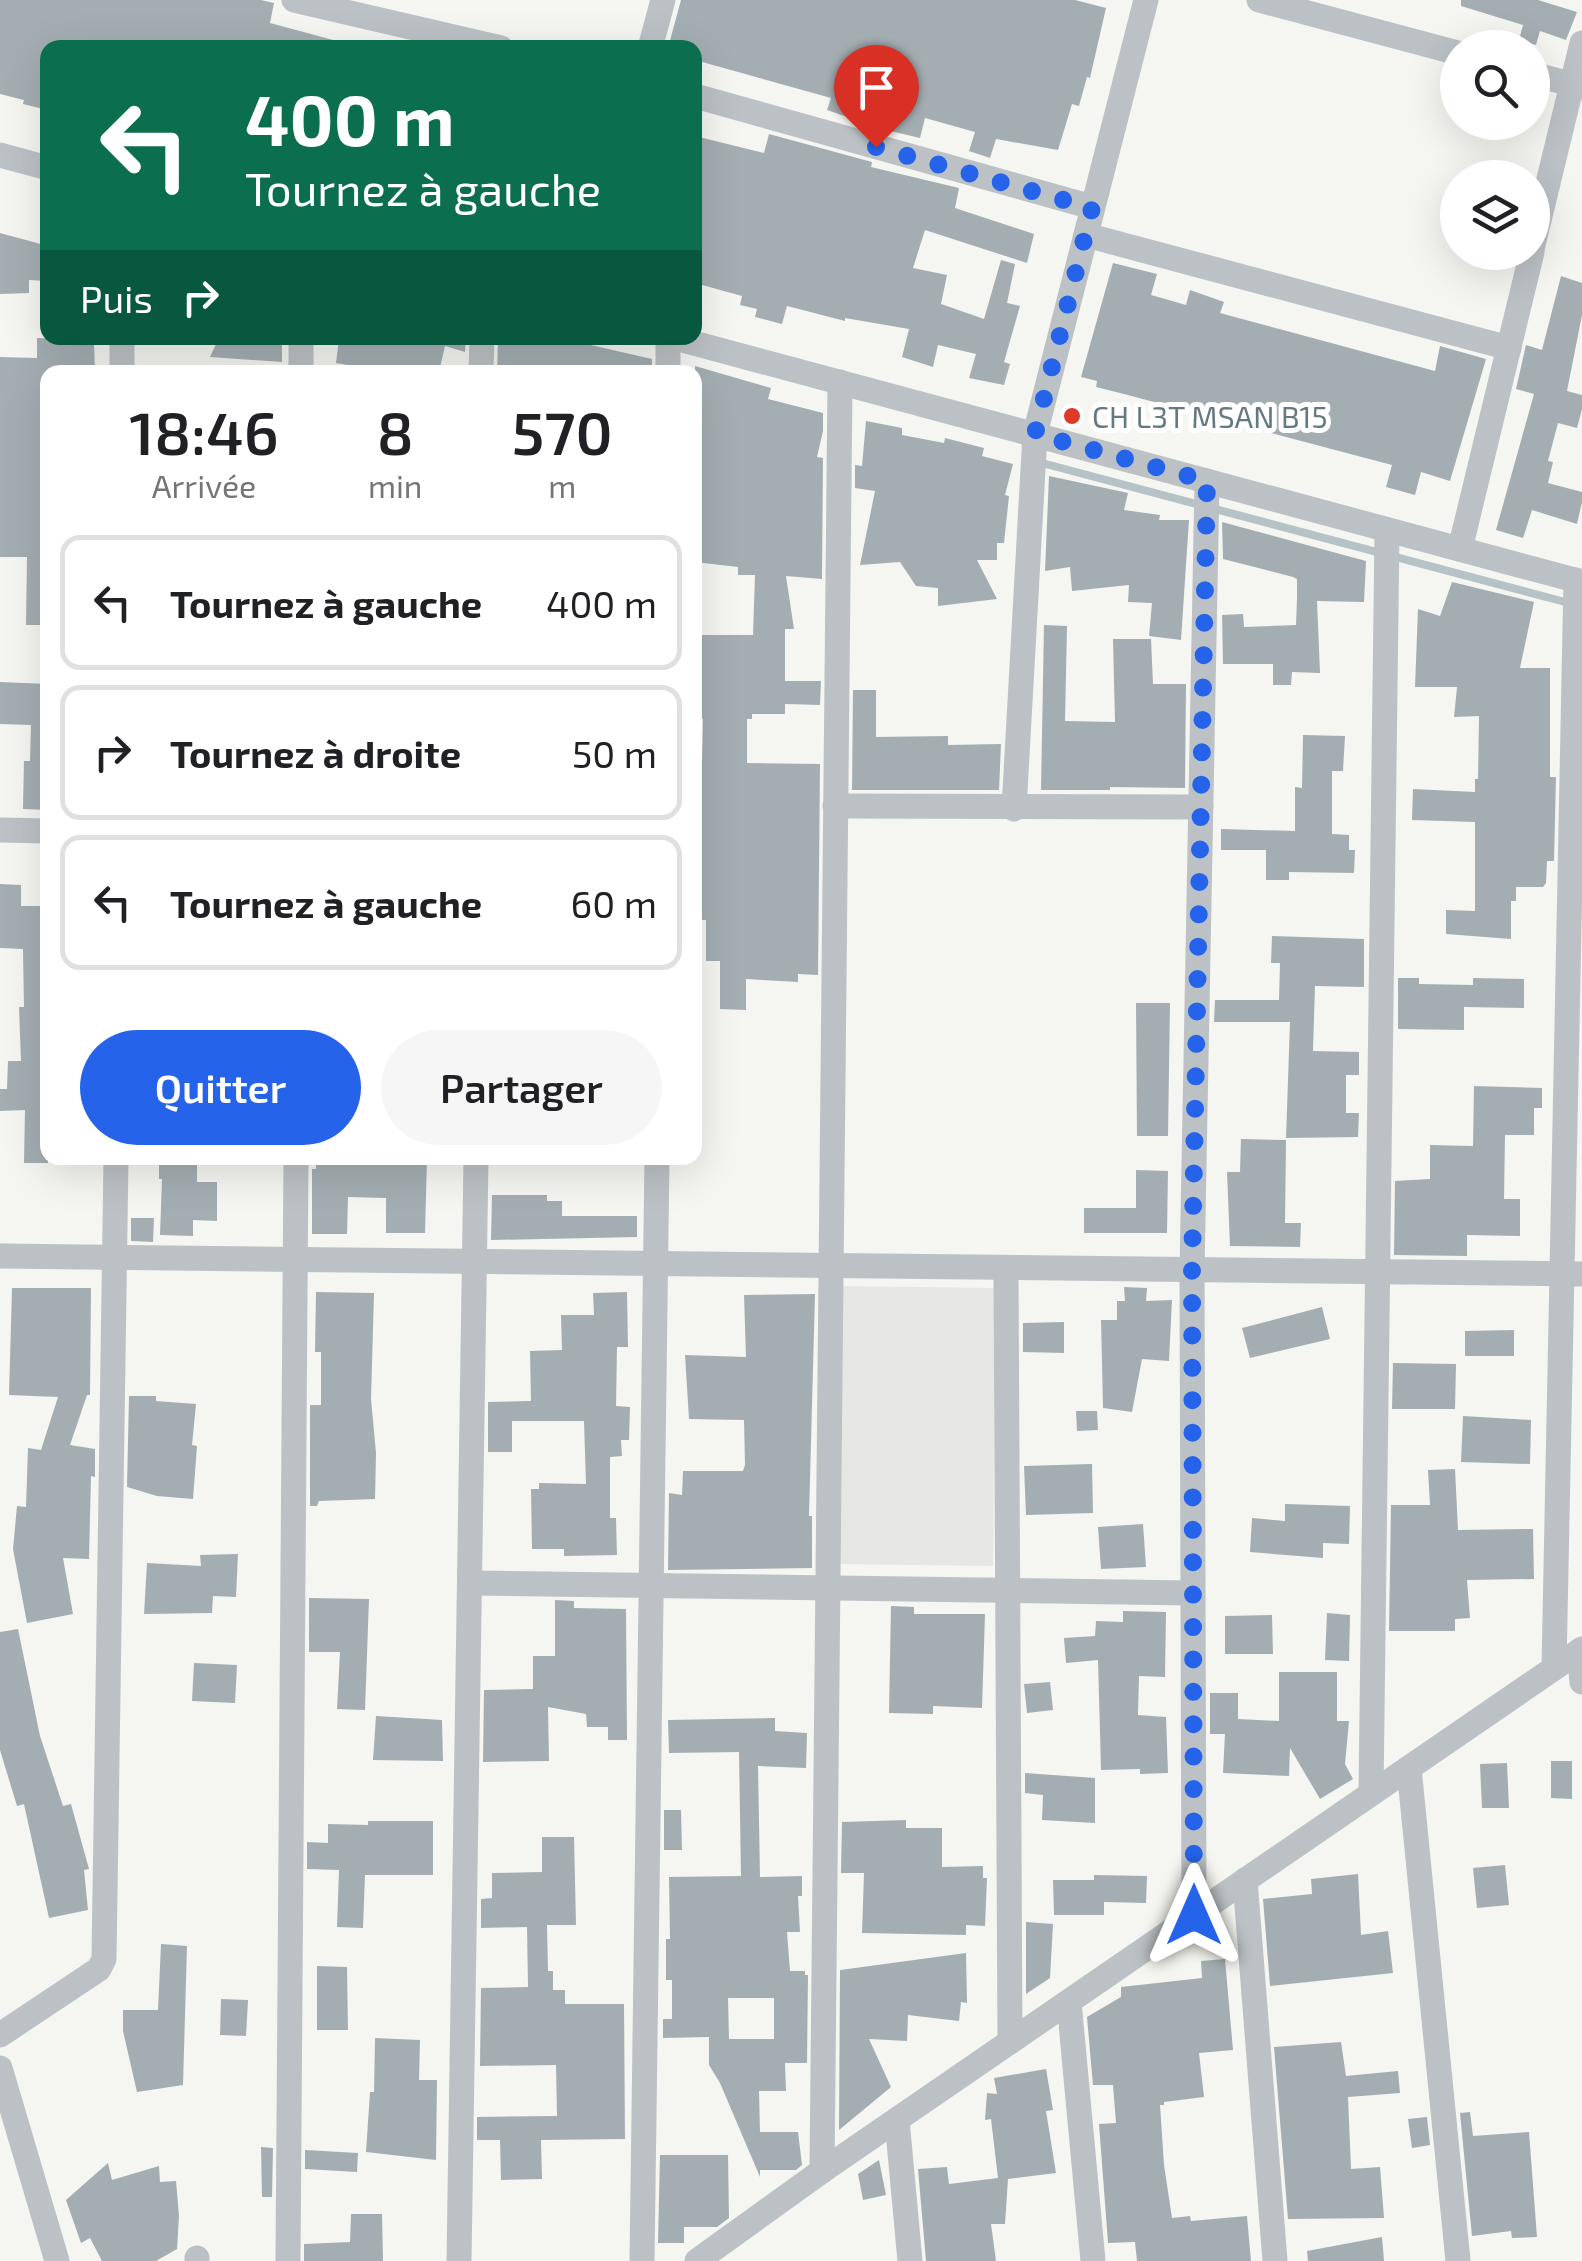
<!DOCTYPE html>
<html lang="fr">
<meta charset="utf-8">
<style>
:root{--surface:#fff;--page:#f6f6f6;--text:#202124;--muted:#757577;--line:#e0e0e0;--accent:#2563eb}
body{margin:0;font-family:"Exo 2",sans-serif;background:var(--page);color:var(--text);height:100vh;display:flex;flex-direction:column;font-size:38px;white-space:nowrap}
*{box-sizing:border-box;margin:0}
p{font-size:32px;color:var(--muted)}
.icon{flex:none;width:55px;height:55px;fill:none;stroke:currentColor;stroke-width:2;stroke-linecap:round;stroke-linejoin:round}
.map{position:relative;flex:1;overflow:hidden}
.sheet{position:absolute;left:40px;top:365px;width:662px;height:800px;display:flex;flex-direction:column;background:var(--surface);border-radius:20px;box-shadow:0 10px 40px #0002}
.sheet>*{flex:none}
.banner{position:absolute;left:40px;top:40px;width:662px;height:305px;border-radius:20px;box-shadow:0 10px 40px #0002;background:#0b6e4f;color:#fff;overflow:hidden}
.fabs{position:absolute;left:1440px;top:30px;display:grid;gap:20px}
.fabs a{display:grid;place-items:center;width:110px;height:110px;border-radius:50%;background:var(--surface);box-shadow:0 10px 40px #0002;font-size:50px}
.pin{position:absolute;display:grid;place-items:center;width:85px;height:85px;color:#fff;margin:-102px -42px;border-radius:50% 50% 50% 0;rotate:-45deg;box-shadow:0 0 10px #0007}
.pin .icon{rotate:45deg}
.me{position:absolute;width:110px;margin:-55px;rotate:0deg;stroke-linejoin:round;filter:drop-shadow(0 0 8px #0008)}
.turn{display:flex;align-items:center;gap:35px;height:210px;padding:0 40px;font-size:45px}
.turn .icon{width:130px;height:130px;stroke-width:2.5}
.turn b{display:block;font-size:70px;line-height:85px}
.then{display:flex;align-items:center;height:95px;padding:0 40px;background:#0003;gap:20px;font-size:38px}
.eta{display:flex;justify-content:space-evenly;align-items:center;height:170px;text-align:center}
.eta b{font-size:60px;font-weight:600;line-height:70px}
.action{display:flex;gap:20px;margin-top:auto;padding:20px 40px}
.action a{flex:1;height:115px;border-radius:60px;background:var(--accent);color:#fff;font-size:40px;font-weight:600;line-height:115px;text-align:center}
.action a+a{background:var(--page);color:var(--text)}
ul{padding:0;list-style:none}
li{display:flex;align-items:center;gap:30px;height:135px;margin:0 20px 15px;padding:0 20px;border:5px solid var(--line);border-radius:20px}
li div{flex:1}
li b{display:block;font-size:38px}
li em{font-style:normal}
.map>svg:first-child{display:block}
</style>
<div class="map">
<svg width="1582" height="2261" viewBox="0 0 1582 2261">
<rect width="100%" height="100%" fill="#f5f5f1"/>
<polygon fill="#e6e6e5" points="839,1286 995,1288 993,1566 837,1564"/>
<g fill="none" stroke-linecap="round" stroke-linejoin="round">
<polyline stroke="#b5c3c6" stroke-width="8" points="1042,463 1569,603"/>
</g>
<g fill="#a4aeb2" fill-rule="evenodd">
<polygon points="0,0 261,0 274,3 270,23 337,41 336,48 48,48 48,110 23,104 24,100 0,94"/>
<polygon points="681,0 1075,0 1106,8 1090,78 1087,77 1079,106 1072,104 1058,150 996,139 990,158 969,151 975,132 925,118 920,138 882,129 827,110 831,98 695,60 695,48 668,48"/>
<polygon points="1461,0 1538,0 1577,12 1566,40 1540,31 1536,45 1519,40 1523,25 1461,6"/>
<polygon points="769,134 872,162 871,167 959,188 955,208 1034,234 1027,263 925,230 913,268 947,275 941,304 984,319 1001,260 1015,264 1007,303 1020,306 1004,362 1010,364 1004,385 969,378 976,354 938,345 933,367 902,357 909,329 845,318 845,321 787,306 782,324 755,317 757,309 740,305 742,296 695,283 695,136 764,153"/>
<polygon points="0,233 48,246 48,281 29,280 29,293 0,294"/>
<polygon points="1113,263 1157,274 1151,295 1186,305 1190,290 1224,302 1220,313 1435,371 1440,346 1486,359 1450,481 1421,472 1415,495 1386,487 1392,465 1124,394 1096,387 1097,381 1081,377"/>
<polygon points="1561,276 1582,283 1582,315 1567,391 1582,395 1582,409 1577,428 1558,423 1548,461 1553,462 1548,483 1582,492 1582,502 1577,524 1532,510 1523,538 1496,530 1534,394 1516,389 1526,345 1542,350"/>
<polygon points="37,338 94,340 95,372 48,372 48,392 43,392 43,472 48,472 48,508 44,508 48,625 26,625 27,557 0,557 0,357 37,358"/>
<polygon points="219,338 282,338 282,362 210,357"/>
<polygon points="339,338 466,338 465,352 445,346 439,372 390,372 336,363"/>
<polygon points="498,338 560,338 652,359 652,372 497,372"/>
<polygon points="695,366 771,388 768,399 823,413 823,431 817,457 823,458 822,579 786,576 794,629 785,629 785,681 821,681 820,705 785,704 785,714 752,714 752,719 747,719 747,763 820,764 818,975 798,974 798,982 746,979 746,1010 720,1009 720,961 706,961 706,920 697,920 695,762 702,762 703,719 695,719 695,635 753,635 755,575 738,575 738,567 695,562"/>
<polygon points="866,421 902,428 902,435 944,443 945,438 984,448 982,456 1013,464 1005,495 1009,496 1004,543 997,543 997,560 977,560 997,599 938,606 938,588 916,586 900,562 860,565 875,491 855,488 855,465 862,466"/>
<polygon points="1049,476 1128,493 1124,510 1160,515 1159,520 1189,520 1181,640 1149,636 1152,603 1128,602 1129,585 1072,591 1070,567 1045,571"/>
<polygon points="1222,522 1366,561 1364,602 1317,601 1320,673 1292,672 1291,685 1273,685 1273,664 1223,664 1222,615 1243,614 1244,627 1296,625 1297,599 1297,579 1293,577 1223,559"/>
<polygon points="1452,582 1534,602 1520,668 1550,668 1550,777 1556,777 1554,861 1547,861 1546,883 1543,887 1516,887 1516,901 1511,901 1511,939 1446,934 1446,910 1475,911 1475,822 1412,820 1413,789 1475,792 1475,779 1478,779 1479,716 1454,717 1457,687 1415,687 1418,609 1440,616"/>
<polygon points="1044,625 1067,626 1065,721 1115,722 1113,639 1151,639 1153,684 1186,684 1185,788 1110,787 1110,790 1041,790"/>
<polygon points="0,682 48,684 48,810 23,809 24,761 30,761 31,725 0,724"/>
<polygon points="853,690 876,690 876,737 948,736 948,745 1001,744 999,790 852,790"/>
<polygon points="1303,735 1345,736 1343,771 1332,771 1332,834 1349,835 1349,850 1355,850 1354,873 1289,872 1289,880 1266,880 1266,850 1221,850 1221,829 1295,831 1295,787 1302,788"/>
<polygon points="0,884 21,885 21,906 48,906 48,1163 24,1163 25,1110 0,1111 0,1089 7,1089 8,1061 21,1061 19,1007 24,1007 23,949 0,948"/>
<polygon points="1272,936 1364,939 1364,987 1315,986 1313,1051 1359,1052 1359,1075 1346,1075 1346,1113 1359,1113 1358,1137 1286,1138 1290,1022 1214,1022 1215,1000 1279,1000 1280,963 1271,963"/>
<polygon points="1398,978 1419,978 1419,984 1473,985 1473,978 1524,979 1524,1008 1464,1007 1464,1030 1398,1029"/>
<polygon points="1136,1003 1170,1003 1168,1136 1137,1136"/>
<polygon points="1474,1086 1542,1088 1542,1108 1534,1108 1534,1135 1505,1135 1504,1199 1520,1199 1520,1236 1467,1235 1467,1256 1394,1255 1395,1181 1430,1179 1430,1145 1473,1146"/>
<polygon points="1241,1139 1286,1140 1285,1223 1301,1223 1300,1247 1230,1246 1227,1172 1240,1172"/>
<polygon points="159,1158 197,1158 197,1182 217,1182 217,1221 193,1220 193,1236 160,1235 162,1179 159,1179"/>
<polygon points="316,1158 427,1158 425,1233 386,1233 386,1198 348,1197 347,1234 312,1234 312,1169 316,1169"/>
<polygon points="1136,1170 1168,1171 1167,1233 1084,1233 1084,1208 1136,1208"/>
<polygon points="492,1195 547,1195 547,1201 562,1201 562,1216 637,1216 637,1237 491,1240"/>
<polygon points="131,1218 154,1218 153,1242 131,1241"/>
<polygon points="1124,1287 1147,1288 1146,1301 1172,1300 1169,1361 1142,1359 1132,1412 1103,1408 1101,1320 1117,1320 1117,1301 1125,1301"/>
<polygon points="12,1288 91,1288 90,1395 87,1395 70,1445 95,1449 95,1477 91,1476 89,1559 63,1558 73,1614 27,1623 13,1549 17,1506 26,1507 28,1448 41,1450 58,1397 9,1395"/>
<polygon points="316,1292 374,1293 371,1399 376,1453 375,1499 319,1501 317,1506 310,1506 310,1405 321,1405 321,1352 315,1352"/>
<polygon points="627,1292 628,1347 617,1347 616,1406 630,1407 629,1440 621,1440 622,1456 610,1457 610,1518 616,1518 617,1555 564,1556 564,1549 532,1549 531,1489 539,1489 539,1483 586,1484 584,1421 512,1421 512,1452 488,1452 488,1402 531,1401 530,1351 562,1350 561,1315 594,1315 593,1293"/>
<polygon points="815,1294 809,1516 812,1516 812,1568 668,1570 669,1493 682,1495 683,1471 743,1471 745,1465 744,1420 689,1419 685,1355 746,1357 744,1295"/>
<polygon points="1322,1307 1330,1339 1250,1358 1242,1328"/>
<polygon points="1064,1322 1064,1353 1023,1352 1023,1323"/>
<polygon points="1514,1330 1514,1356 1465,1356 1465,1331"/>
<polygon points="1393,1363 1456,1364 1455,1409 1392,1409"/>
<polygon points="129,1396 156,1396 156,1401 196,1404 192,1445 197,1446 193,1499 157,1496 127,1487"/>
<polygon points="1076,1411 1097,1411 1098,1430 1077,1431"/>
<polygon points="1463,1416 1531,1420 1530,1464 1461,1462"/>
<polygon points="1092,1464 1093,1513 1026,1515 1024,1466"/>
<polygon points="1455,1469 1458,1530 1533,1529 1534,1579 1467,1580 1470,1618 1455,1619 1455,1631 1389,1631 1391,1505 1430,1505 1428,1470"/>
<polygon points="1285,1504 1350,1506 1349,1544 1323,1543 1323,1558 1250,1552 1252,1518 1285,1521"/>
<polygon points="1143,1524 1146,1567 1101,1569 1098,1527"/>
<polygon points="238,1554 236,1597 213,1596 212,1613 144,1614 147,1563 201,1566 200,1555"/>
<polygon points="309,1598 369,1599 365,1710 337,1709 340,1652 309,1652"/>
<polygon points="555,1600 574,1601 574,1608 626,1609 627,1740 608,1740 608,1727 587,1727 586,1714 548,1707 549,1761 483,1762 484,1690 533,1689 533,1656 555,1656"/>
<polygon points="891,1606 914,1607 914,1614 985,1614 982,1708 933,1706 933,1714 889,1713"/>
<polygon points="1123,1611 1166,1612 1165,1677 1139,1676 1138,1715 1166,1717 1168,1773 1140,1774 1140,1769 1101,1770 1098,1660 1066,1663 1064,1638 1095,1636 1096,1621 1123,1622"/>
<polygon points="1327,1613 1350,1615 1349,1661 1325,1660"/>
<polygon points="1272,1615 1273,1654 1225,1654 1225,1616"/>
<polygon points="18,1629 40,1736 63,1806 71,1804 89,1869 84,1870 88,1910 49,1918 24,1804 17,1806 0,1750 0,1632"/>
<polygon points="194,1663 237,1665 235,1703 192,1701"/>
<polygon points="1279,1672 1337,1672 1337,1721 1349,1721 1345,1764 1353,1779 1320,1799 1290,1748 1289,1776 1223,1773 1225,1734 1210,1734 1210,1693 1238,1693 1238,1719 1279,1721"/>
<polygon points="1050,1682 1053,1710 1027,1713 1024,1684"/>
<polygon points="376,1716 442,1720 443,1761 373,1760"/>
<path d="M775,1718V1731L807,1733L806,1768L758,1766L760,1877L802,1876V1896H798L800,1932H787L790,1971H805V1975H808L807,2063H785L786,2091H759L760,2132H798L802,2165L796,2170H760V2177L720,2083L709,2065V2037L663,2038V2019H672V1980H666V1939H670L669,1877L741,1876L739,1752L669,1753L668,1720ZM728,1998H774V2039H729Z"/>
<polygon points="1551,1761 1572,1761 1572,1799 1551,1798"/>
<polygon points="1507,1763 1509,1808 1482,1808 1480,1764"/>
<polygon points="1025,1773 1095,1778 1095,1823 1042,1820 1043,1795 1025,1793"/>
<polygon points="664,1810 681,1810 682,1850 664,1850"/>
<polygon points="906,1820 906,1828 942,1828 942,1867 983,1866 983,1878 987,1878 985,1926 966,1925 966,1935 862,1933 864,1873 841,1873 842,1822"/>
<polygon points="368,1821 433,1821 433,1875 365,1875 363,1928 337,1927 339,1870 307,1869 307,1842 328,1843 328,1824 368,1825"/>
<polygon points="542,1837 574,1837 576,1925 547,1925 548,1971 553,1971 553,1990 565,1990 565,2004 624,2004 625,2139 541,2140 542,2179 501,2180 500,2140 477,2140 477,2117 557,2116 556,2065 480,2066 481,1988 528,1987 527,1927 481,1928 481,1899 492,1898 492,1873 542,1872"/>
<polygon points="1505,1865 1509,1905 1477,1908 1473,1868"/>
<polygon points="1358,1874 1361,1935 1388,1931 1393,1973 1270,1986 1263,1899 1312,1894 1311,1879"/>
<polygon points="1094,1875 1147,1876 1146,1903 1104,1902 1104,1915 1054,1915 1053,1880 1094,1880"/>
<polygon points="1026,1922 1053,1924 1050,1978 1026,1994"/>
<polygon points="161,1944 187,1946 183,2085 137,2092 123,2031 123,2010 158,2010"/>
<polygon points="966,1953 967,2003 961,2002 959,2021 908,2015 907,2041 869,2039 891,2087 839,2130 840,1970"/>
<polygon points="1225,1959 1233,2050 1199,2053 1204,2097 1164,2102 1164,2105 1160,2105 1164,2165 1172,2218 1190,2216 1191,2221 1247,2216 1251,2261 1137,2261 1135,2242 1108,2243 1099,2124 1116,2123 1113,2085 1093,2085 1087,2017 1121,1997 1121,1987 1202,1978 1201,1961"/>
<polygon points="317,1966 347,1967 348,2030 317,2030"/>
<polygon points="221,1999 248,2000 246,2036 220,2035"/>
<polygon points="375,2038 420,2040 419,2080 437,2080 436,2160 366,2152 370,2092 374,2092"/>
<polygon points="1341,2042 1346,2076 1398,2071 1400,2093 1348,2097 1351,2169 1380,2167 1384,2218 1288,2219 1274,2047"/>
<polygon points="1046,2069 1053,2110 1046,2111 1056,2173 1008,2179 1005,2224 991,2224 996,2261 926,2261 918,2169 947,2167 949,2184 998,2178 991,2119 985,2120 987,2093 997,2094 994,2078"/>
<polygon points="1470,2112 1473,2136 1529,2132 1537,2237 1512,2238 1511,2231 1472,2236 1460,2113"/>
<polygon points="1427,2117 1430,2145 1412,2148 1408,2119"/>
<polygon points="261,2147 273,2148 272,2197 262,2197"/>
<polygon points="305,2150 358,2153 357,2172 305,2169"/>
<polygon points="660,2155 728,2155 729,2218 717,2227 684,2227 684,2243 658,2243"/>
<polygon points="879,2160 886,2195 863,2200 858,2174"/>
<polygon points="108,2163 112,2180 159,2166 160,2182 176,2181 179,2216 177,2249 156,2261 102,2261 90,2238 81,2243 66,2200"/>
<polygon points="351,2214 382,2214 383,2261 304,2261 304,2244 350,2242"/>
<polygon points="1382,2237 1384,2261 1308,2261 1307,2251"/>
</g>
<g fill="none" stroke-linecap="round" stroke-linejoin="round">
<g stroke="#bbc1c4" stroke-width="25">
<polyline points="294,0 501,48"/>
<polyline points="1259,0 1458,53"/>
<polyline points="650,48 663,0"/>
<polyline points="1532,74 1582,87"/>
<polyline points="695,96 1092,207"/>
<polyline points="0,155 48,168"/>
<polyline points="1086,235 1509,348"/>
<polyline points="1532,249 1582,43"/>
<polyline points="675,338 1582,582"/>
<polyline points="122,372 122,338"/>
<polyline points="301,372 301,338"/>
<polyline points="481,372 482,338"/>
<polyline points="668,372 668,338"/>
<polyline points="1460,549 1532,252"/>
<polyline points="835,806 1201,807"/>
<polyline points="1014,809 1035,434 1146,0"/>
<polyline points="0,830 48,831"/>
<polyline points="0,1256 1582,1274"/>
<polyline points="1006,1268 1010,2042"/>
<polyline points="470,1583 1192,1593"/>
<polyline points="1579,1651 1582,1682"/>
<polyline points="1554,1667 1576,580"/>
<polyline points="1409,1768 1458,2261"/>
<polyline points="1371,1793 1387,530"/>
<polyline points="1245,1880 1275,2261"/>
<polyline points="1194,1915 1192,1270 1207,481"/>
<polyline points="1069,2002 1093,2261"/>
<polyline points="0,2035 99,1969 104,1959 116,1158"/>
<polyline points="0,2068 57,2261"/>
<polyline points="897,2120 910,2261"/>
<polyline points="822,2171 840,382"/>
<polyline points="197,2258 197,2261"/>
<polyline points="288,2259 296,1158"/>
<polyline points="459,2261 476,1158"/>
<polyline points="642,2261 657,1158"/>
<polyline points="697,2261 822,2171 1582,1649"/>
</g>
</g>
<g fill="none" stroke-linecap="round" stroke-linejoin="round">
<polyline stroke="#2563eb" stroke-width="18" stroke-dasharray="0 32.4" points="876,147 1092,208 1035,434 1207,481 1192,1270 1194,1915"/>
</g>
<circle fill="#df3a28" stroke="#fff" stroke-width="4" cx="1072" cy="416" r="10"/>
<g text-anchor="middle" dominant-baseline="central" stroke-width="10" stroke-linejoin="round" paint-order="stroke">
<g font-size="30" fill="#657982" stroke="#fff" text-anchor="start">
<text x="1092" y="416">CH L3T MSAN B15</text>
</g>
</g>
</svg>
<div class="fabs">
<a><svg class="icon" aria-label="search" viewBox="0 0 24 24"><circle cx="10" cy="10" r="6"/><path d="M15 15l6 6"/></svg></a>
<a><svg class="icon" aria-label="layers" viewBox="0 0 24 24"><path d="M12 4l9 5-9 5-9-5zM3 14l9 5 9-5"/></svg></a>
</div>
<div class="pin" style="left:876px;top:147px;background:#d93025"><svg class="icon" aria-label="arrive" viewBox="0 0 24 24"><path d="M6 21V4h12l-3 4 3 4H6"/></svg></div>
<svg class="me" style="left:1194px;top:1915px" viewBox="-20 -20 40 40"><path d="M0-17L14 15 0 8-14 15z" fill="#2563eb" stroke="#fff" stroke-width="4"/></svg>
<div class="banner">
<div class="turn"><svg class="icon" aria-label="left" viewBox="0 0 24 24"><path d="M17 20v-9H6M10 6l-5 5 5 5"/></svg><div><b>400 m</b>Tournez à gauche</div></div>
<div class="then">Puis<svg class="icon" aria-label="right" viewBox="0 0 24 24"><path d="M7 20v-9h11M14 6l5 5-5 5"/></svg></div>
</div>
<section class="sheet">
<div class="eta">
<div><b>18:46</b><p>Arrivée</p></div>
<div><b>8</b><p>min</p></div>
<div><b>570</b><p>m</p></div>
</div>
<ul>
<li><svg class="icon" aria-label="left" viewBox="0 0 24 24"><path d="M17 20v-9H6M10 6l-5 5 5 5"/></svg><div><b>Tournez à gauche</b></div><em>400 m</em></li>
<li><svg class="icon" aria-label="right" viewBox="0 0 24 24"><path d="M7 20v-9h11M14 6l5 5-5 5"/></svg><div><b>Tournez à droite</b></div><em>50 m</em></li>
<li><svg class="icon" aria-label="left" viewBox="0 0 24 24"><path d="M17 20v-9H6M10 6l-5 5 5 5"/></svg><div><b>Tournez à gauche</b></div><em>60 m</em></li>
</ul>
<div class="action"><a>Quitter</a><a>Partager</a></div>
</section>
</div>
